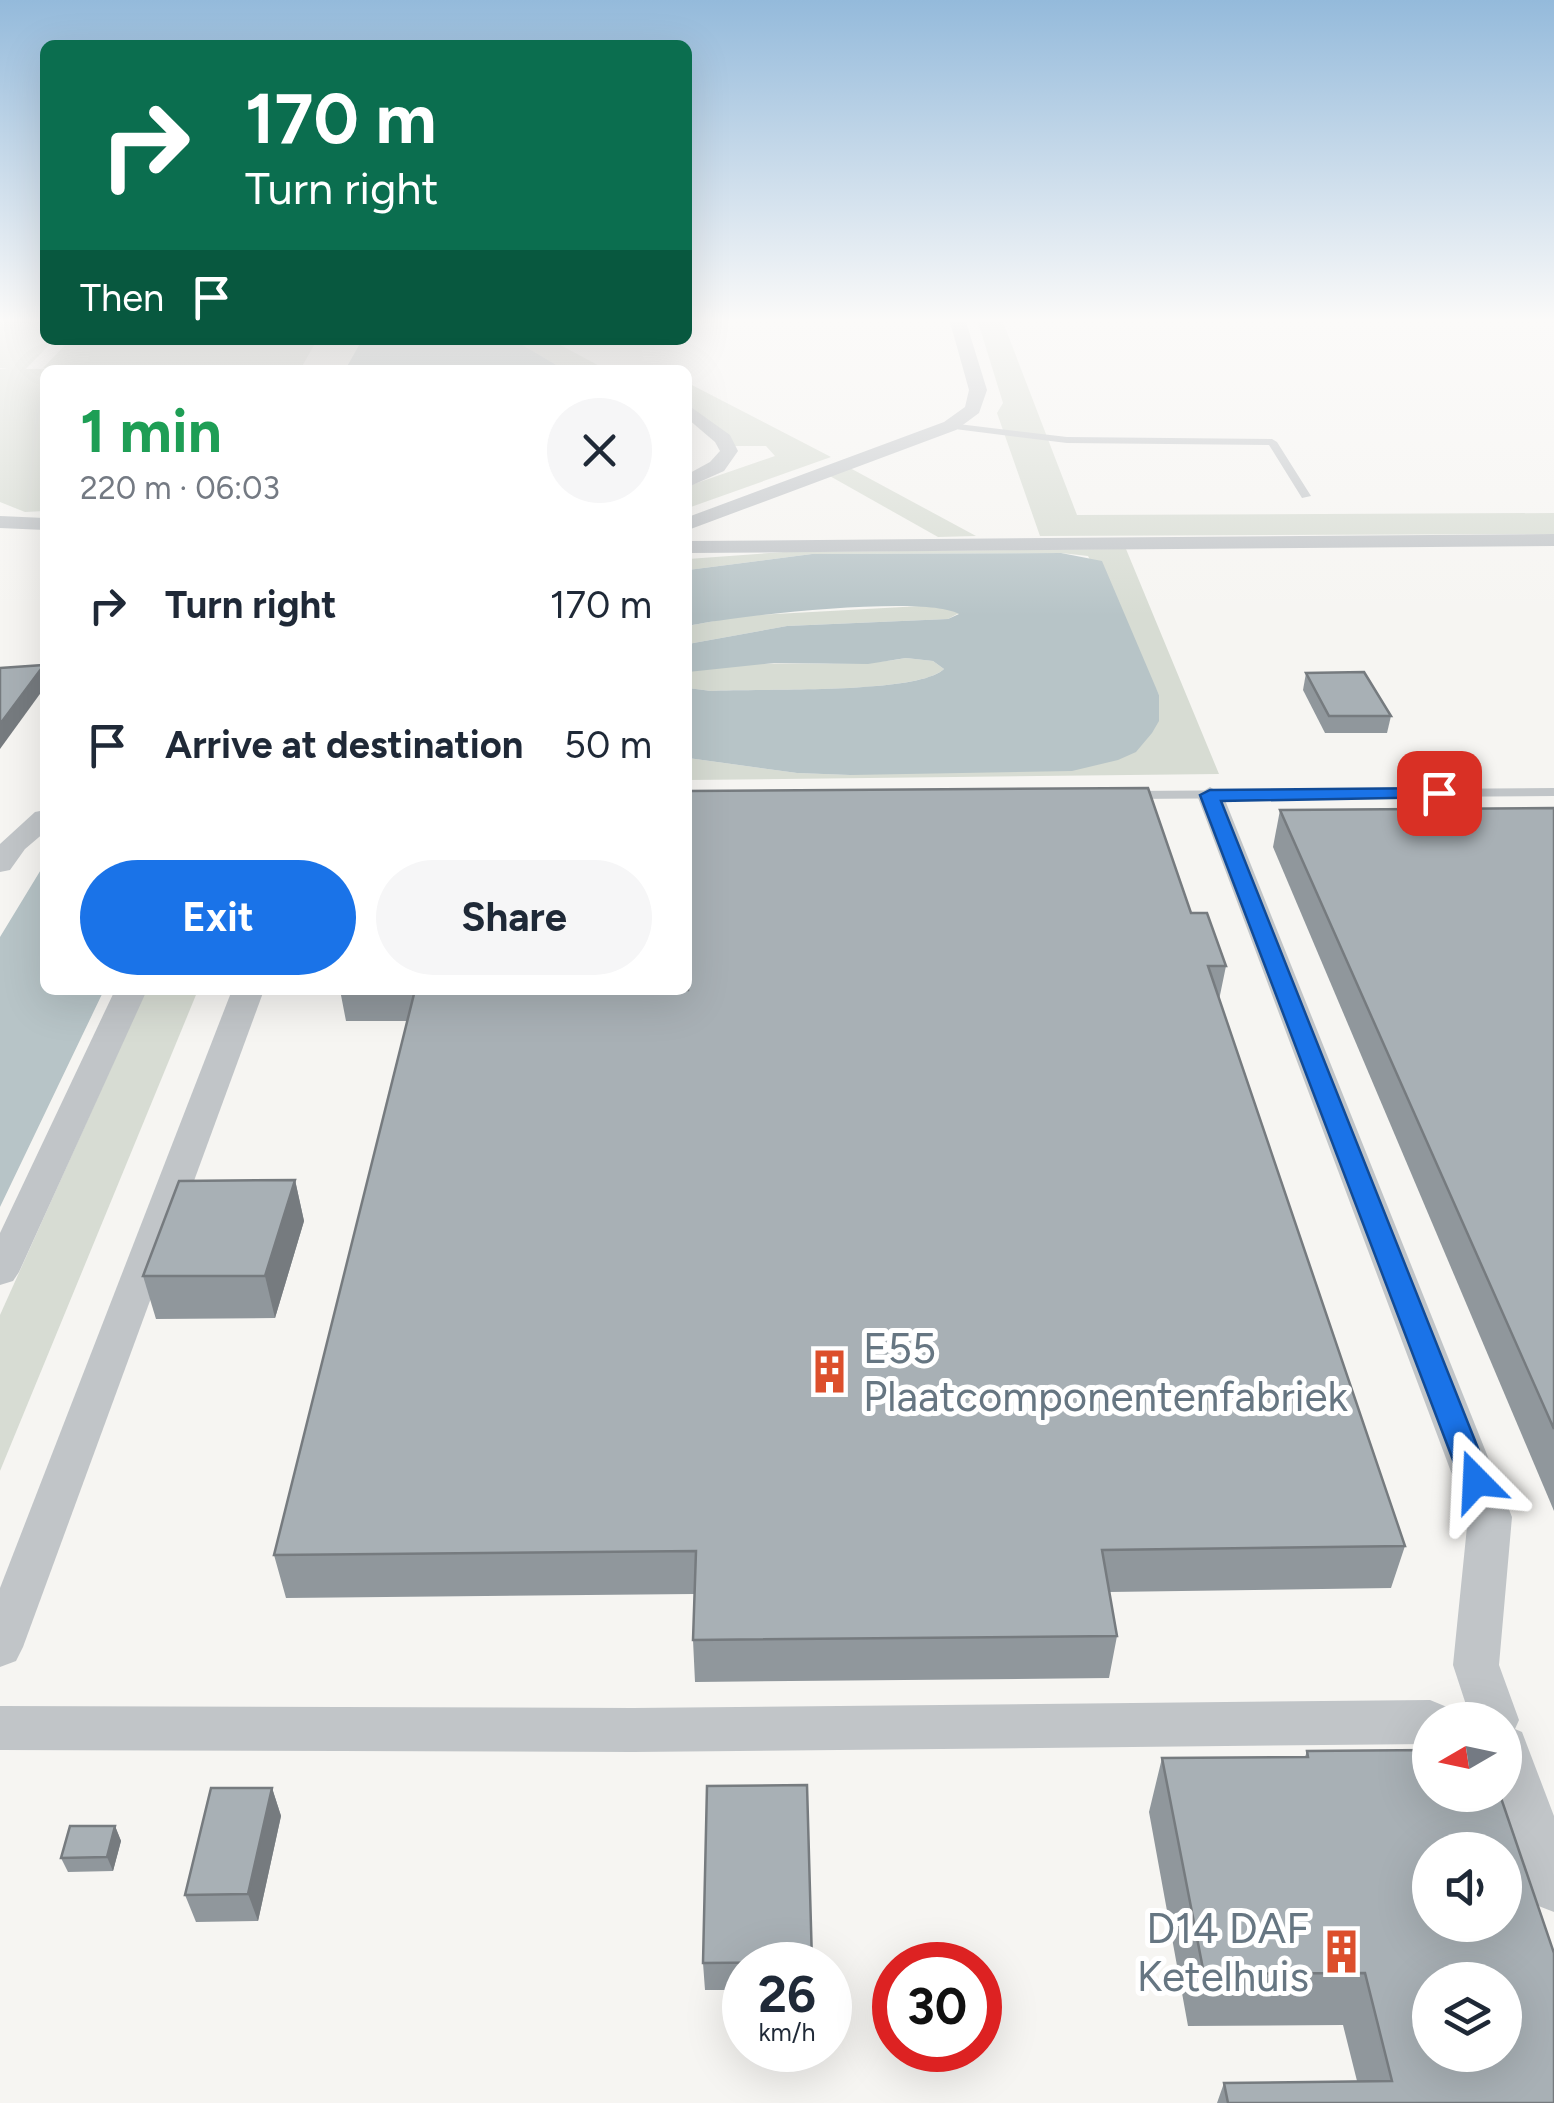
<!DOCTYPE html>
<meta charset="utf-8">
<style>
:root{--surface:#fff;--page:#f6f6f7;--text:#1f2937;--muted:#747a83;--accent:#1a73e8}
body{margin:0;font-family:Figtree,sans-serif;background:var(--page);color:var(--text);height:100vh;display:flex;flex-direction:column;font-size:38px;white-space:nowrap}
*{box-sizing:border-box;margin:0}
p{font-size:32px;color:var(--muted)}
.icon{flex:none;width:55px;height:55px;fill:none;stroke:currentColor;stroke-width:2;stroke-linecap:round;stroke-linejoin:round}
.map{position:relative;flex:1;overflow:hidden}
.drawer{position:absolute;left:40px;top:365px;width:652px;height:630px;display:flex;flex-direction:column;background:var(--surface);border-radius:15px;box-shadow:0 10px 40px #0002}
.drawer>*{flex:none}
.guide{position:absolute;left:40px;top:40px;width:652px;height:305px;border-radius:15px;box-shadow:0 10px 40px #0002;background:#0b6e4f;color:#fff;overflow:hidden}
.needle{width:65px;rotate:261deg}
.fabs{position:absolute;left:1412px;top:1702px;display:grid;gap:20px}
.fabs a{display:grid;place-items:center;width:110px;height:110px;border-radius:50%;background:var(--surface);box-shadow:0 10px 40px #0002;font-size:50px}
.speed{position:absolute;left:722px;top:1942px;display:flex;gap:20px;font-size:50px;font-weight:700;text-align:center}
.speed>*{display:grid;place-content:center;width:130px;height:130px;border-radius:50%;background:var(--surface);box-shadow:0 10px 40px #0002;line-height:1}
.speed small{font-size:25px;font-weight:400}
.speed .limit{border:15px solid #d22;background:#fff;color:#111}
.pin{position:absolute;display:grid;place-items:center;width:85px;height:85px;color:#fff;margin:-42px;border-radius:20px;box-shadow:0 5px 15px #0006}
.me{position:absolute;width:110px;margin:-55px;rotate:339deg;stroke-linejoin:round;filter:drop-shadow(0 0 8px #0008)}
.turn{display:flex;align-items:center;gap:35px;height:210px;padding:0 40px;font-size:45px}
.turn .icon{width:130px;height:130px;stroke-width:2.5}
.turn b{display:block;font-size:70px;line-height:85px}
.then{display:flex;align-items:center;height:95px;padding:0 40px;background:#0003;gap:20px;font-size:38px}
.round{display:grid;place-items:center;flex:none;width:105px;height:105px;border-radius:52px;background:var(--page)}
.summary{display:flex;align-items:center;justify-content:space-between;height:170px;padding:0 40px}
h1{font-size:60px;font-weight:700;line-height:75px;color:#1e9e55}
.button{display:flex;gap:20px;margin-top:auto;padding:20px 40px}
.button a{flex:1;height:115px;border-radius:60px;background:var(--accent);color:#fff;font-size:40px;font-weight:700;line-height:115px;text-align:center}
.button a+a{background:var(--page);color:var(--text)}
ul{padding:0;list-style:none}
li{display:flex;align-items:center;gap:30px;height:140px;padding:0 40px}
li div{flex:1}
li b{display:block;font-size:38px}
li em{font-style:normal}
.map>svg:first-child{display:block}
</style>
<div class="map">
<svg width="1554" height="2103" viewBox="0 0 1554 2103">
<rect width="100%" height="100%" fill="#f6f5f2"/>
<g fill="#d7dcd3">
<polygon points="0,322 45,322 45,340 54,340 26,369 267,368 43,368 70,340 317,340 300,370 45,370 45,511 25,512 0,502 0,369 8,369 0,368"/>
<polygon points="978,322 1003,322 1077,515 1554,513 1554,534 1040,536 997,413 1003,403"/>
<polygon points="514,340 551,340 607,370 565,370"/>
<polygon points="688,383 831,457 688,508 688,486 775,456 766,446 733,446 688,406"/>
<polygon points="850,468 976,536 938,537 828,475"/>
<polygon points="1126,549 1219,774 688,780 688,758 797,773 850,775 1159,695 1088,556 1061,553 812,554 688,570 688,559 784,552"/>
<polygon points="921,606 942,607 959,613 948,619 787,626 688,644 688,626 740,616"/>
<path d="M906,658L933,661L944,669C916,695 757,688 711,691L688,688V672C759,655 834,671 906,658Z"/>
<polygon points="146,990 198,990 0,1471 0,1315"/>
</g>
<g fill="#b7c4c7">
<polygon points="362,340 514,340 565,370 345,370"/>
<path d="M1061,553L1102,561L1159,695V721L1152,733L1136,752L1118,760L1072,771L850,775L797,773L688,758V688L711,691C756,688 917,695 944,669L933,661L906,658L868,664L774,663L688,672V644L787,626L948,619L959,614C926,594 732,616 688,626V570L812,554Z"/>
<polygon points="45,863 45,990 104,990 0,1207 0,937"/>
</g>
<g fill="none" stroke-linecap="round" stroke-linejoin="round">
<g fill="#c1c5c8" fill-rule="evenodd">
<polygon points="950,423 1067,437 1272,439 1277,442 1311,496 1302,498 1269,445 1067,443 947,428 945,426"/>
<polygon points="1554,788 1554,796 1130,799 1123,795 1130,791"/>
</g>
<g fill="#c1c5c8" fill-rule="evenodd">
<polygon points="950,322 966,322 987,390 979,413 956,430 688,530 688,517 944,422 965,407 969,390"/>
<polygon points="688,405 730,435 738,451 724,471 688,487 688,474 710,462 720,451 715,442 688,419"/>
<polygon points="0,516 45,518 45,530 0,528"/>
<polygon points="1554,534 1554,546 688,553 688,541"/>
<polygon points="1210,787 1223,795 1512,1517 1499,1665 1519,1720 1515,1729 1522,1732 1554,1816 1554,1912 1536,1905 1497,1795 1505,1795 1505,1720 1471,1720 1453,1665 1468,1517 1197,795"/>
<polygon points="45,810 45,832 25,849 10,870 0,872 0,844 35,812"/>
<polygon points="115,990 147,990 19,1272 13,1281 0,1285 0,1233"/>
<polygon points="232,990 264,990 23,1647 16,1661 0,1667 0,1588"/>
<polygon points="1430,1700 1447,1707 1453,1720 1430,1720 1430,1744 633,1752 0,1750 0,1706 633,1708"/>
</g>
</g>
<g fill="#90979c">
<polygon points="1306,673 1391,716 1387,733 1325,733 1303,690"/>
<polygon points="1554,808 1554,1511 1273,847 1280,810"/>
<polygon points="1191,913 1226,966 1219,1000 1405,1546 1391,1588 1109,1592 1117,1636 1109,1678 695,1682 693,1640 694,1594 286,1598 274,1555 408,1021 346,1021 340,990 688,990"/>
<polygon points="295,1180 304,1221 275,1318 156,1319 143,1276"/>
<polygon points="1307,1751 1554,2103 1217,2103 1224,2083 1357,2081 1343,2025 1188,2026 1149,1812 1162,1758 1305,1757"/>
<polygon points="807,1785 812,1965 745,1965 745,1990 705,1990 703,1963"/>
<polygon points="272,1788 281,1816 258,1921 196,1922 185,1895"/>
<polygon points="115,1826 121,1841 113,1871 68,1872 61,1858"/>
</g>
<g fill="#767b7f">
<polygon points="44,665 45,687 0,749 0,724"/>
<polygon points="295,1180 304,1221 275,1318 265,1276"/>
<polygon points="272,1788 281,1816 258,1921 248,1894"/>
<polygon points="115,1826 121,1841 113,1871 107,1857"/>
</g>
<g fill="#a8b0b5" stroke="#767b7f" stroke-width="2.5" fill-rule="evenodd">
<polygon points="44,665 0,724 0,668"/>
<polygon points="1364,672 1391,716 1329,716 1306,673"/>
<polygon points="1148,788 1191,913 1207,913 1226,966 1208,966 1405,1546 1102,1550 1117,1636 693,1640 696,1551 274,1555 415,990 688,990 688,791"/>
<polygon points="1554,808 1554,1429 1280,810"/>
<polygon points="295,1180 265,1276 143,1276 179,1181"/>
<path d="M1430,1750V1795H1500L1554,1953V2103H1228L1224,2083L1392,2081L1365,1973L1204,1974L1162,1758L1308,1757L1307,1751ZM1430,1850H1505V1925H1430ZM1430,1980H1505V2055H1430Z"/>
<polygon points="807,1785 812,1962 703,1963 707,1786"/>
<polygon points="211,1788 272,1788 248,1894 185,1895"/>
<polygon points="70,1826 115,1826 107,1857 61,1858"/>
</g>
<linearGradient id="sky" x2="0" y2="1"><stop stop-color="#94badb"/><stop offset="0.52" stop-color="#fbfaf9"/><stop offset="1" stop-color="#fbfaf9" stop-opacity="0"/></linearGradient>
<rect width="1554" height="616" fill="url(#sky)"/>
<polygon fill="#1a73e8" stroke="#114b97" stroke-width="2.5" points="1439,788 1449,793 1446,797 1221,801 1491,1481 1486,1490 1476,1493 1465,1490 1461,1481 1200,795 1210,790"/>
<defs>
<symbol id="building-bare" viewBox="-9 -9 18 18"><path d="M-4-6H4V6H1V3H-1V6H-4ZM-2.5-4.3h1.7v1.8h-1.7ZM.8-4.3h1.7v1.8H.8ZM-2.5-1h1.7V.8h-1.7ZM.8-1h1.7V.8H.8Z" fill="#dc4f2c" stroke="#fff" stroke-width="2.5" paint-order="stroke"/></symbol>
</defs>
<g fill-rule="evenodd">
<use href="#building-bare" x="798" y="1340" width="63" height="63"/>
<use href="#building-bare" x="1310" y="1920" width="63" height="63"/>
</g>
<g text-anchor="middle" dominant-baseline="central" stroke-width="10" stroke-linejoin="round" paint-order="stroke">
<g font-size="42" fill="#667682" stroke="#fff" text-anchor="start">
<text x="863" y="1348">E55<tspan x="863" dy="48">Plaatcomponentenfabriek</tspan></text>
<text x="1309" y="1928" text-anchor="end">D14 DAF<tspan x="1309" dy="48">Ketelhuis</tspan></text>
</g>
</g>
</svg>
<div class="fabs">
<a><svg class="needle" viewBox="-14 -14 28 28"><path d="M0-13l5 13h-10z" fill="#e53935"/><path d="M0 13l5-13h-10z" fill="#747a83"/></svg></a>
<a><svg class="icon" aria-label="sound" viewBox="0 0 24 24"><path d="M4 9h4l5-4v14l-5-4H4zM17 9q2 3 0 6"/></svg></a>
<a><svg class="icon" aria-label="layers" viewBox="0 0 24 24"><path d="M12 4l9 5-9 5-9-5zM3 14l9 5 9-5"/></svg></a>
</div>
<div class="speed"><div>26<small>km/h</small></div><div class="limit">30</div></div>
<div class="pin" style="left:1439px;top:793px;background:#d93025"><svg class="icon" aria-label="arrive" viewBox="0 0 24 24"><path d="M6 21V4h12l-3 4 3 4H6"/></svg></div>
<svg class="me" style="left:1476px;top:1481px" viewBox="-20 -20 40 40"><path d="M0-17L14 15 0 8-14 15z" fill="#1a73e8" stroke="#fff" stroke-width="4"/></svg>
<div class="guide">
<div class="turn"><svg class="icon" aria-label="right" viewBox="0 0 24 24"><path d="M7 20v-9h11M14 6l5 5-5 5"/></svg><div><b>170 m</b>Turn right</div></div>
<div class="then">Then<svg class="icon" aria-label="arrive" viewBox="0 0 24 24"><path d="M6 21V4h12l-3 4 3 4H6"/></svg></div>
</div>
<section class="drawer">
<div class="summary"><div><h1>1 min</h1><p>220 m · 06:03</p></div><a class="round"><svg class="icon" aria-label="close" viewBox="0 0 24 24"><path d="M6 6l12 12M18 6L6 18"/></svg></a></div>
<ul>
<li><svg class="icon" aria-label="right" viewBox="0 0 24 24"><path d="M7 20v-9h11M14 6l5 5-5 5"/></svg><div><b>Turn right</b></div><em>170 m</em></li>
<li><svg class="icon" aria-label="arrive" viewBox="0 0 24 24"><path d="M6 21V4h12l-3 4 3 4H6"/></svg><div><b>Arrive at destination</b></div><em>50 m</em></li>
</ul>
<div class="button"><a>Exit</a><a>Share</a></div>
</section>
</div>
